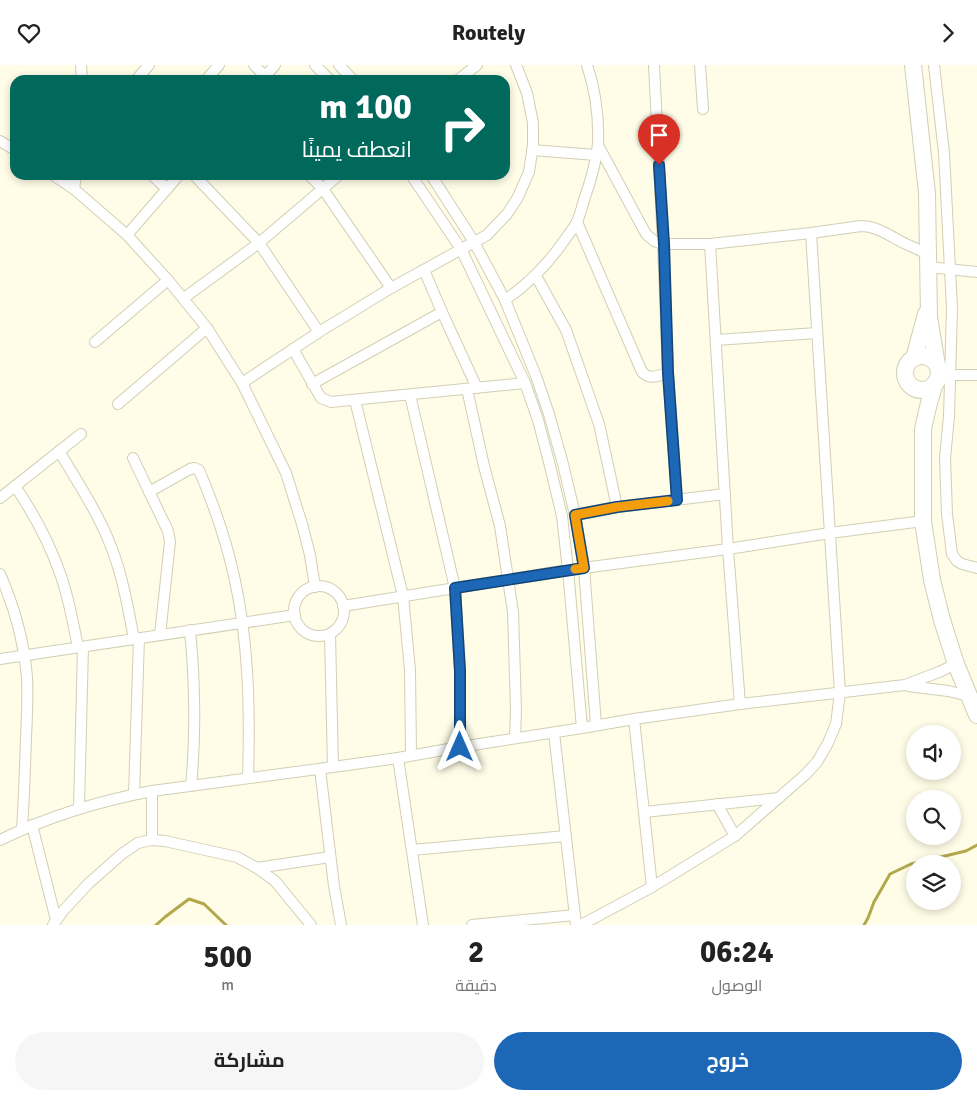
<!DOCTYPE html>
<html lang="ar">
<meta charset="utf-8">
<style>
:root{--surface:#fff;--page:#f6f6f6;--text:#222;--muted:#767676;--accent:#1c68b7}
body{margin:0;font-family:Signika,Cairo,sans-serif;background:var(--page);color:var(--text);direction:rtl;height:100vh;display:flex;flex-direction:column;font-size:19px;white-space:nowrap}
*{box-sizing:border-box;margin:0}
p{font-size:16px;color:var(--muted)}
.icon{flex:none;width:28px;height:28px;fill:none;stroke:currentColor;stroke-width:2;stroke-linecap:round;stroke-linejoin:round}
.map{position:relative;height:860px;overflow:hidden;direction:ltr}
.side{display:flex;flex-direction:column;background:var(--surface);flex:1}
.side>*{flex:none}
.top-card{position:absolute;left:10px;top:10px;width:500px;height:105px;border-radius:15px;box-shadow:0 2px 8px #0003;direction:rtl;background:#00695c;color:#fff;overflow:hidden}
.buttons{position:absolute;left:906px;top:660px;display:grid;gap:10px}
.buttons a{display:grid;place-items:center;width:55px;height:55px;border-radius:50%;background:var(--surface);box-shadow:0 2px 8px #0003;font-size:25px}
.pin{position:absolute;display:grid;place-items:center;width:42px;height:42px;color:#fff;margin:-51px -21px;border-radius:50% 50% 50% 0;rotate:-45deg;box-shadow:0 0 5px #0007}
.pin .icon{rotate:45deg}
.me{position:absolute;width:55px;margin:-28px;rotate:0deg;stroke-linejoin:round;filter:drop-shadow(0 0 4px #0008)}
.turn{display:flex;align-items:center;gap:18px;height:105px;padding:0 15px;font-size:22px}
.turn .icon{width:65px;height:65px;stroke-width:2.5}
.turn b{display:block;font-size:35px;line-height:42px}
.eta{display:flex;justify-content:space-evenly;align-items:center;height:85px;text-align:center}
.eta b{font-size:30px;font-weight:700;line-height:35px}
.cta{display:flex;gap:10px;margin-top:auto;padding:10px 15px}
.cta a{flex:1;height:58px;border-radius:30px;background:var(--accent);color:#fff;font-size:20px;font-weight:700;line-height:58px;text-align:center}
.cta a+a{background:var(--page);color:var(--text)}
header{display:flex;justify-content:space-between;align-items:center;height:65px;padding:0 15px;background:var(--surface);font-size:22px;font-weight:700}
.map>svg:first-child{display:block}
</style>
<header><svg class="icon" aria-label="forward" viewBox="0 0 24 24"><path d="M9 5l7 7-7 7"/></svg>Routely<svg class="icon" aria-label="heart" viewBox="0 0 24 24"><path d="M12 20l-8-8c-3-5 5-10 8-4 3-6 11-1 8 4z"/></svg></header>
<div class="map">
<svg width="977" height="860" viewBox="0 0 977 860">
<rect width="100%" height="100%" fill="#fffde7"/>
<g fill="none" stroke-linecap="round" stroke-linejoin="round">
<g stroke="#b1a84c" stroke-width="3">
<polyline points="156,860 165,852 189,834 204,839 226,860"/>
<polyline points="864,860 868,853 874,837 890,809 911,799 966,786 977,780"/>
</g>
<defs>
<g id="minor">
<polyline points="81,0 82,15"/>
<polyline points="254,0 265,11"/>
<polyline points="315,0 330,15"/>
<polyline points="339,0 353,15"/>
<polyline points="654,0 663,179 668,308 677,435"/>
<polyline points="700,0 703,44"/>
<polyline points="934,0 944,88 952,243 949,351 945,393 947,449 952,489 957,496 962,499 977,503"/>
<polyline points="136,15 149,0"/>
<polyline points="206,15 219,0"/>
<polyline points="262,15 275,0"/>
<polyline points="458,15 477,0"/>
<polyline points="0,76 15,85"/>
<path d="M598,80L646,169L654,176L663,179H710L811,168L861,161C878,161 891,172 906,179C913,182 921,186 928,189"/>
<polyline points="532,85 596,90"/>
<polyline points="53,110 74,124 127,170 168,215 207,263 242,318 286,408 302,459 310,490 315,522"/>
<polyline points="152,110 167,124"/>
<polyline points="194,110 259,178 319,267"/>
<polyline points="309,110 323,124 391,223"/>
<polyline points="411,110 461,184 525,318 538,355 549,397 562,451 568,505 582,663"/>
<polyline points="431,110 474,177 505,235 536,311 549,349 563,399 575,450 584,503 596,660"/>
<polyline points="74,124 76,110"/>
<path d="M577,157L642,307C650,315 657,311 668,308"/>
<polyline points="127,170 179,110"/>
<polyline points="710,179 728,484 740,639"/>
<polyline points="929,202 977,207"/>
<polyline points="536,211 566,265 599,359 617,442"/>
<polyline points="184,233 259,178 339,110"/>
<path d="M505,235C530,218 549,198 566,173C570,168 574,162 577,157C580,150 582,142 584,135C590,118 596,98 598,79C599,53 595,24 587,0"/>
<polyline points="442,247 477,323"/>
<polyline points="716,275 817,268"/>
<polyline points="95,277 168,215"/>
<polyline points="293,284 321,333 331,337 525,318"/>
<polyline points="939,310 977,310"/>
<polyline points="242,318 319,267 391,223 487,170 507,149 517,134 529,107 533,80 533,58 527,28 516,0"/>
<polyline points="312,319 442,247 424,205"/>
<polyline points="467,324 484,401 500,461 513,547 516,645 515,673"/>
<polyline points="410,330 455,523 460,606 460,682"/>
<polyline points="355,335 403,531 410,605 411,690"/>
<polyline points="118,339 207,263"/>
<path d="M59,386C78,418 99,449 112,484C123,513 128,543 134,574"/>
<polyline points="133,393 168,466 170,477 160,570"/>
<path d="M15,421C34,449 50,479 61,511C69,534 73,558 78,582"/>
<path d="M149,427L190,404L195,403L199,405C214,440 226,475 234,511C249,577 250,646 248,713"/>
<polyline points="0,433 81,369"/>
<polyline points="575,450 617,442 725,429"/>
<path d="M0,509C14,541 24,577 27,612C28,632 27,652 26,673C25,703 24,734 22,764"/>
<circle cx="319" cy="546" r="25"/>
<polyline points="343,541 568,505 728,484 830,468 923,456"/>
<path d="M190,565C195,617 196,669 191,721"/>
<polyline points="330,569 333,702"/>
<polyline points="0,594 295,550"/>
<polyline points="908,621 948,626 969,631"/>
<polyline points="634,654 652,822"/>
<polyline points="554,668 576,860"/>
<polyline points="398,693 423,860"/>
<polyline points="320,704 334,821 341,860"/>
<polyline points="134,729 139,573"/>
<polyline points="717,739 735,771"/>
<polyline points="79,743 83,582"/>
<polyline points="644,747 779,733"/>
<polyline points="32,760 56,855"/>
<path d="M0,775C49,751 99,736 152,726L333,702L398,693L460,682L582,663L634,654L740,639L905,620L939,607L956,599"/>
<polyline points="152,775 152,726"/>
<polyline points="412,785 566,771"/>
<polyline points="257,803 330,792"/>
<polyline points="53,860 63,846 88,819 123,788 138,778 152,775 165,776 237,792 257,803 275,816 311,860"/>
<polyline points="472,860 575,850"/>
<polyline points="581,860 652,822 735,771 806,709 817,697 828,678 836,659 840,628 811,168"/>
</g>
<g id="primary">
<polyline points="913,0 927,128 929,252 937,300"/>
<circle cx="922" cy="308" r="17"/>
<polyline points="914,293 926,249"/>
<polyline points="935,318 929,338 923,364 923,456 932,515 942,555 956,599 977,650"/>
</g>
</defs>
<use href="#minor" stroke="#d1cfb4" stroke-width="12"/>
<use href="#primary" stroke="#d1cfb4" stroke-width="18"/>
<use href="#minor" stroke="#fff" stroke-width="10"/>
<use href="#primary" stroke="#fff" stroke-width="16"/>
</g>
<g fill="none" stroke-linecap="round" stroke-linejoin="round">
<defs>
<polyline id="route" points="460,682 460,606 455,523 584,503 575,450 617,442 677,435 668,308 664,179 659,100"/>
</defs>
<use href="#route" stroke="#124477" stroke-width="12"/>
<use href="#route" stroke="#1c68b7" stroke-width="9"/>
<polyline stroke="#f59e0b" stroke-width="9" points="575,504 584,503 575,450 617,442 668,436"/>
</g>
</svg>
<div class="buttons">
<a><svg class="icon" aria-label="sound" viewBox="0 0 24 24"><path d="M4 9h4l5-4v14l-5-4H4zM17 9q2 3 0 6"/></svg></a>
<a><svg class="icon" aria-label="search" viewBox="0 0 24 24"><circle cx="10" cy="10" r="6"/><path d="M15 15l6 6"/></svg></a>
<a><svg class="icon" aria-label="layers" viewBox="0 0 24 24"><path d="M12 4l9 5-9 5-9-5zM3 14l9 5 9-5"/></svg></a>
</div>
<div class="pin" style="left:659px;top:100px;background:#d93025"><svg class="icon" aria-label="arrive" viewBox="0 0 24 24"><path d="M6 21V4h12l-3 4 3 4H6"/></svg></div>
<svg class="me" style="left:460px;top:682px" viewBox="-20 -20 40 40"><path d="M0-17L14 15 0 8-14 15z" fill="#1c68b7" stroke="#fff" stroke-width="4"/></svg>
<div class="top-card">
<div class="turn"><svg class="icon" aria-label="right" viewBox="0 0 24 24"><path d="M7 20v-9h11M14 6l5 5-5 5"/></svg><div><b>100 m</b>انعطف يمينًا</div></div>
</div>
</div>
<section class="side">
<div class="eta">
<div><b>06:24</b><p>الوصول</p></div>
<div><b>2</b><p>دقيقة</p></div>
<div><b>500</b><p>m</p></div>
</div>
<div class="cta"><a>خروج</a><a>مشاركة</a></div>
</section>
